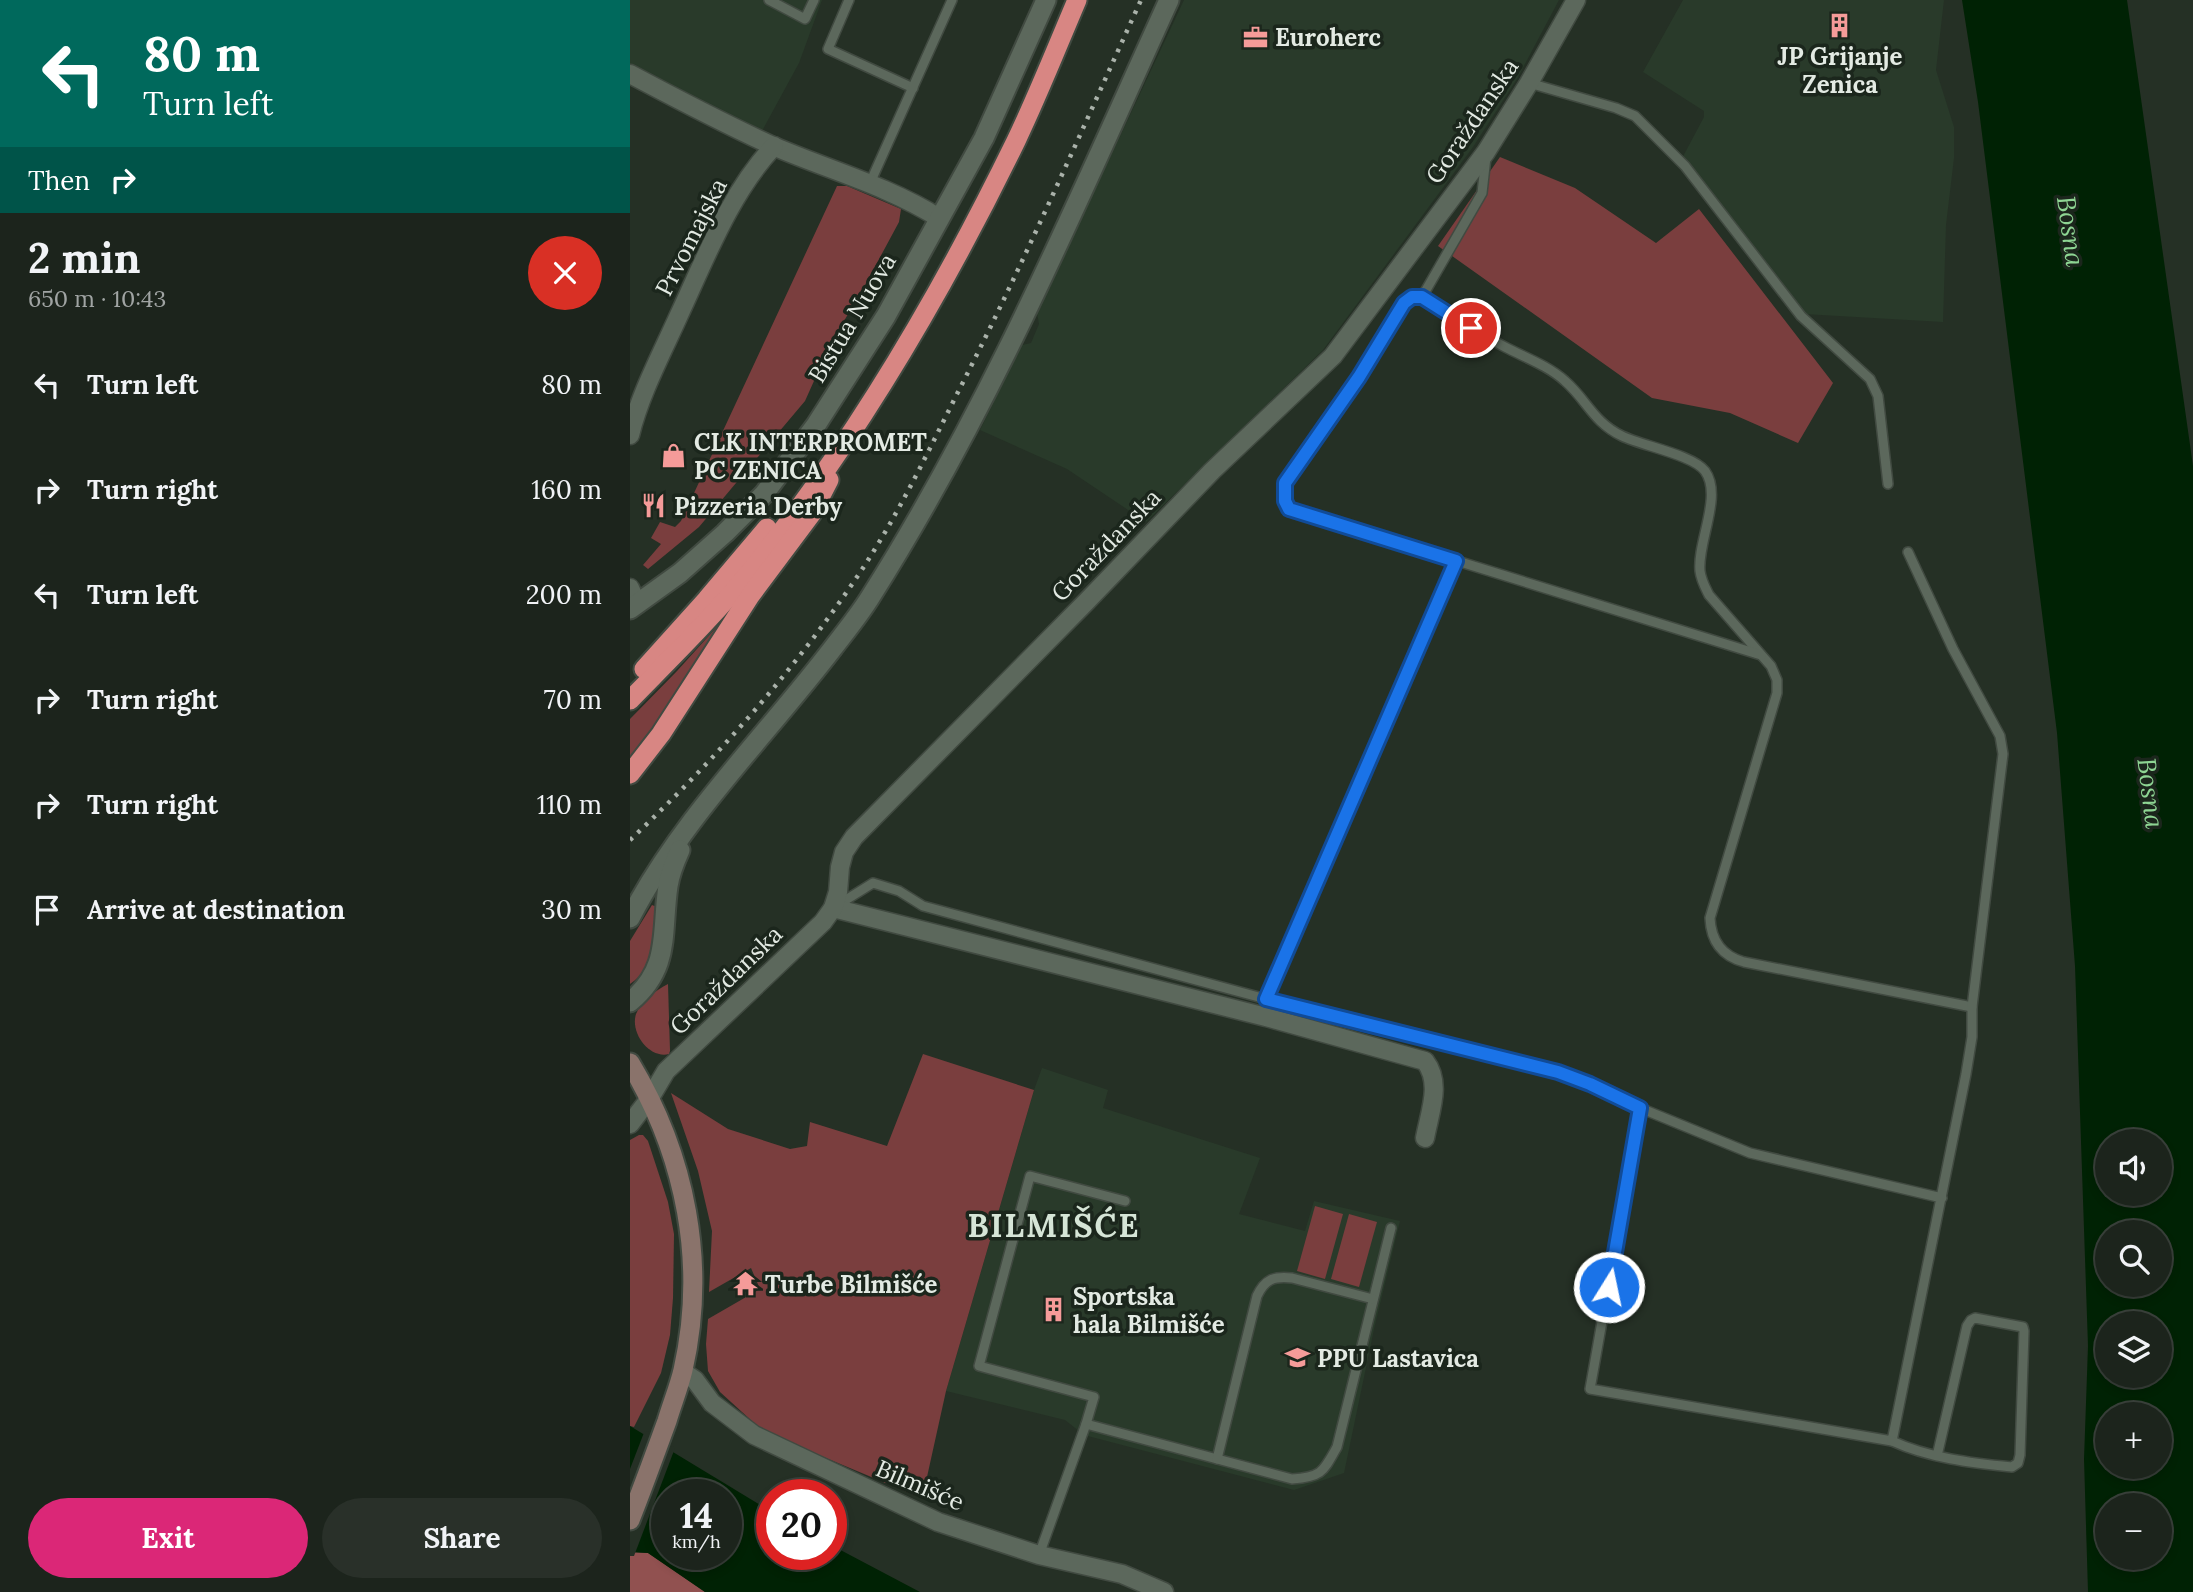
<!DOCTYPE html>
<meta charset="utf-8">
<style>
:root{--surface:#1c241c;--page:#293029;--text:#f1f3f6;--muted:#a0a4a3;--line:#3a413b;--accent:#db2777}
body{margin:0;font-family:Lora,serif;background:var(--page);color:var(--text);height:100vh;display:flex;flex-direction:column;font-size:26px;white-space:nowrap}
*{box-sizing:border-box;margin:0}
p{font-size:23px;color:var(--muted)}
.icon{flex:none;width:38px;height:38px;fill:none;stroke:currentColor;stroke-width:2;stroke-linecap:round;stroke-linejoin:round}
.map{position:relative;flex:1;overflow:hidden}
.drawer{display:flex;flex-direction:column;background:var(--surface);width:630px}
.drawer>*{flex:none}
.banner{background:#00695c;color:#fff;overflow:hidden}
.tools{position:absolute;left:1465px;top:1129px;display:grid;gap:14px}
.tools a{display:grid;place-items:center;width:77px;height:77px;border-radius:50%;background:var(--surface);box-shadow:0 4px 10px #0003,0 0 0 2px var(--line);font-size:35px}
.speed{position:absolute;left:21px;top:1479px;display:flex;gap:14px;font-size:35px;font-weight:700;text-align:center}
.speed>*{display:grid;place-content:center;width:91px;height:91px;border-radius:50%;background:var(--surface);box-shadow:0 4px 10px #0003,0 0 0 2px var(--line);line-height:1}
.speed small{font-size:18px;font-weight:400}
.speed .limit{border:10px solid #d22;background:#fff;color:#111}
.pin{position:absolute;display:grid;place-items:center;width:60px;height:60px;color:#fff;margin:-30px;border:4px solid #fff;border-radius:50%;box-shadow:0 2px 7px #0007}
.me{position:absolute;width:77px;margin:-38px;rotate:10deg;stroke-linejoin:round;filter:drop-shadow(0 0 5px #0008)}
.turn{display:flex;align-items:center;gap:24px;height:147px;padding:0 28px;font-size:32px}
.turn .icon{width:91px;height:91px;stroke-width:2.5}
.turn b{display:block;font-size:49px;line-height:60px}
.then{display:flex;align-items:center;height:66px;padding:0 28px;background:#0003;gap:14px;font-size:26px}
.round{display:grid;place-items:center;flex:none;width:74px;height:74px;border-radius:37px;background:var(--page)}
.headline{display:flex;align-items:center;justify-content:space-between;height:119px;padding:0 28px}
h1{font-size:42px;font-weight:700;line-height:52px}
.button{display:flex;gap:14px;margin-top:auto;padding:14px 28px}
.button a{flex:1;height:80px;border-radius:42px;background:var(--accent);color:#fff;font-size:28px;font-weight:700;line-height:80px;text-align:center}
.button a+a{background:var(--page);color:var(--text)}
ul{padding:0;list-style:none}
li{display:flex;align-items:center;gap:21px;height:105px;padding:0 28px}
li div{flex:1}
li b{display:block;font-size:26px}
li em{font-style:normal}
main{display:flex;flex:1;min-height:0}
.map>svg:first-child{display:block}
</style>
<main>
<section class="drawer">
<div class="banner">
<div class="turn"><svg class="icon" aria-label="left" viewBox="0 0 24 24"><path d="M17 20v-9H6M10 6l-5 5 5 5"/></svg><div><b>80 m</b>Turn left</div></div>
<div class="then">Then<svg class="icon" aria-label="right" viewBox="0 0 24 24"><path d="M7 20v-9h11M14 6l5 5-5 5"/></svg></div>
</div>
<div class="headline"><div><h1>2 min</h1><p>650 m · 10:43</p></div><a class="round" style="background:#d93025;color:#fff"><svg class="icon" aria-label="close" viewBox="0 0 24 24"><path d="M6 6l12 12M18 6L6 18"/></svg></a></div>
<ul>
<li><svg class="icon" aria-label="left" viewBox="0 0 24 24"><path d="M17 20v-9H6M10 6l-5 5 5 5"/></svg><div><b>Turn left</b></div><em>80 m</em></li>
<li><svg class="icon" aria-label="right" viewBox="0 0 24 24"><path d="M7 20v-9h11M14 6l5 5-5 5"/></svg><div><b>Turn right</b></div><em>160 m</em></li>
<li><svg class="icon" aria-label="left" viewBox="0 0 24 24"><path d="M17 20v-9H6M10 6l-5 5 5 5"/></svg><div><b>Turn left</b></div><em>200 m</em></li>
<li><svg class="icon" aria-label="right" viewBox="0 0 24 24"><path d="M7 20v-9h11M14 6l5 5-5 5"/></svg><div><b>Turn right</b></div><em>70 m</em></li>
<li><svg class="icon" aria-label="right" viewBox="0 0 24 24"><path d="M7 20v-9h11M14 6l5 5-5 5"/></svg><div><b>Turn right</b></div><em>110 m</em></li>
<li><svg class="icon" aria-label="arrive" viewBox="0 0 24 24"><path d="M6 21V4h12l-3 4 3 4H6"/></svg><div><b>Arrive at destination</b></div><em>30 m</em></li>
</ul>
<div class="button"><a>Exit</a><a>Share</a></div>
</section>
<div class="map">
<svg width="1563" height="1592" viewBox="0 0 1563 1592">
<rect width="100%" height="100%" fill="#253025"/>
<g fill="#293a2a">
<polygon points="0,0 192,0 169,63 132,131 0,65"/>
<polygon points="554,0 929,0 887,79 843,147 693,350 516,522 437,469 350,430 392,345 401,343 409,324 407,313"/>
<polygon points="1053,0 1314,0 1306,70 1324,127 1324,158 1316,225 1313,322 1174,314 1049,164 1074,117 1074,111 1013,72"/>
<polygon points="412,1068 478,1090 473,1108 630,1158 609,1214 675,1231 684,1201 770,1221 744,1329 714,1473 664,1490 454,1435 435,1420 316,1391 404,1090"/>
</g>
<g fill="#7a3e3e">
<polygon points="870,157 945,188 1026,243 1069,209 1203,383 1168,443 1100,413 1022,398 808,246"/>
<polygon points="207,186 217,186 271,209 269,222 234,287 201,343 175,401 69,527 18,569 13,565 31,544 21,538 30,522 45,527 51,521"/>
<polygon points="93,620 53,687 0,764 0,719 47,671"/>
<path d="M22,905L27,907C21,934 27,966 0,984V941Z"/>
<path d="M38,984L40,1051L39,1054C19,1059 0,1033 6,1014C11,1001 26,990 38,984Z"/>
<polygon points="293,1054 404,1090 316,1391 295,1486 289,1497 134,1432 90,1392 78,1371 76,1344 78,1319 130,1289 121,1268 79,1292 82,1231 68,1171 41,1093 98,1129 160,1149 177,1146 180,1122 257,1146"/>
<polygon points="9,1135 13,1135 18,1141 38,1202 44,1234 43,1298 40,1335 31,1373 4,1427 0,1426 0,1140"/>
<polygon points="685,1206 713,1214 695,1279 667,1271"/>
<polygon points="719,1214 747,1222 729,1287 701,1279"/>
</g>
<polygon fill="#915150" points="0,1552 18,1553 75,1592 0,1592"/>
<g fill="#002204" fill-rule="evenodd">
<path d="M1332,0H1497L1563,466V1592H1458L1454,1459L1458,1346L1445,966L1427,733L1348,102ZM1477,1141H1530V1194H1477ZM1477,1232H1530V1284H1477ZM1477,1323H1530V1376H1477ZM1477,1414H1530V1466H1477ZM1477,1505H1530V1558H1477Z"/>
<path d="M0,1426L142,1512V1554H201V1545L290,1592H75L18,1553L0,1552ZM37,1494H96V1554H37Z"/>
</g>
<polygon fill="#253025" points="15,1430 45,1448 4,1556 0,1556 0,1469"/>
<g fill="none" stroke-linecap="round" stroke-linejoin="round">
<defs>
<g id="service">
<polyline points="139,0 175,19 184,0"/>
<polyline points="219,0 198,49 283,88"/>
<polyline points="899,83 986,108 1005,116 1055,166 1171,316 1240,379 1248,396 1258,484"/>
<path d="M856,157L852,193L792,297C819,314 846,332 875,347C894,357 919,366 935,381C957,400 963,422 992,436C1013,446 1063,455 1075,471C1093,496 1067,542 1070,571C1071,580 1075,587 1079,595L1141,666L1147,680V693L1080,918C1081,941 1092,956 1114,962L1342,1007"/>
<polyline points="240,183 322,0"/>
<path d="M792,297H782L774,303L729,377L660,474C654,486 652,496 659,509L1131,655"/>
<polyline points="1278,552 1323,649 1370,736 1373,754 1342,1007 1342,1037 1336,1074 1262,1441 960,1389 1010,1108 1120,1153 1312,1198"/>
<polyline points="206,906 243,883 269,891 293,906 636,999 928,1072 960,1085 1010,1108"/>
<polyline points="636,999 826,561"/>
<path d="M456,1424L662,1479C692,1477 693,1472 707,1447L761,1228"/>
<path d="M1262,1441C1299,1458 1341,1463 1382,1467L1388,1463L1390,1455L1394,1331L1393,1327L1345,1318L1341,1320L1337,1326L1307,1456"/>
<path d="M587,1459L627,1296C635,1279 644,1276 662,1278L743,1299"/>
<polyline points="409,1555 456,1424 464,1397 349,1366 400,1176 495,1201"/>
</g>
<g id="minor">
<path d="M0,74C47,99 95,124 143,146C199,170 258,186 309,218"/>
<path d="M0,435C10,394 32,353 49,315C76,257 100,193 144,146"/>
<polyline points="0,588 7,604"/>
<path d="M203,908L636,1017L795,1061C812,1083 800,1111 795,1138"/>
<polyline points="0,1124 20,1098 36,1071 193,922 203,908 208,892 210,867 214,852 224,837 456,602 582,471 703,356 856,152 899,83 946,0"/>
<polyline points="53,1372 65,1380 82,1403 124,1435 308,1522 409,1555 492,1574 534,1592"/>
</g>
<g id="tertiary">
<polyline points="0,609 50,573 95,533 134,494 186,425 256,316 354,138 416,0"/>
<path d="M0,918C52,818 135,737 203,648C216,631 230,614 241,596C360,408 447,202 539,0"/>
<path d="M0,1002C41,968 31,933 38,886C40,873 45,861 50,850"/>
</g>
<path id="secondary" d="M0,1063C56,1156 77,1264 53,1370C49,1387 42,1404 37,1421C25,1454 13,1487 0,1520"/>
<g id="trunk">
<polyline points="14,669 77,599 137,528"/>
<path d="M0,700C42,657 85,615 123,568C228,437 313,291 386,141C408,95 427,47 447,0"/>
<polyline points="0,774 31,734 120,596 182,513 199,480"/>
</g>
</defs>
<use href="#service" stroke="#414a41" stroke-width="12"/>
<use href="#minor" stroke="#414a41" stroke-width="21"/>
<use href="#tertiary" stroke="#414a41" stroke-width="23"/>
<use href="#secondary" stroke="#414a41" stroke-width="23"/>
<use href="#trunk" stroke="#414a41" stroke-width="23"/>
<use href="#service" stroke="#5c685c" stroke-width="9"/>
<use href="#minor" stroke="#5c685c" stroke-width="18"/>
<use href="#tertiary" stroke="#5c685c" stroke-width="19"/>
<use href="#secondary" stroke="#8a736b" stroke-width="19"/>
<use href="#trunk" stroke="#d88683" stroke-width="19"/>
<path stroke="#aab2aa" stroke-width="4.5" stroke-dasharray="3.5 7" stroke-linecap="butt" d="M0,840C86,759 165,670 231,571C268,515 297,454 327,394C393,265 451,132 511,0"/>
</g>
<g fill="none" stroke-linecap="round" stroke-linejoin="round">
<defs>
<polyline id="route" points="841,328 792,297 782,297 774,303 729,377 655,483 655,501 659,509 826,561 636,999 928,1072 960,1084 1010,1108 979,1287"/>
</defs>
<use href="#route" stroke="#114b97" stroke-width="18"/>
<use href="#route" stroke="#1a73e8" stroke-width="12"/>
</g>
<defs>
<symbol id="building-bare" viewBox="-9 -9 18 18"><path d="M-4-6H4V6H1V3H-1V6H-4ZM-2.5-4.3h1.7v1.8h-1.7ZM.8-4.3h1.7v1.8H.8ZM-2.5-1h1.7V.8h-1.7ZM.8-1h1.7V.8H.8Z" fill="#f59b99" stroke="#1b261c" stroke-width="2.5" paint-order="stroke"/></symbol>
<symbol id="office-bare" viewBox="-9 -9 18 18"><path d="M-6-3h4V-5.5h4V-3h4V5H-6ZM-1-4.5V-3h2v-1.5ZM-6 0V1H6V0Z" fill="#f59b99" stroke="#1b261c" stroke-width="2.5" paint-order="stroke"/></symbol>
<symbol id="shop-bare" viewBox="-9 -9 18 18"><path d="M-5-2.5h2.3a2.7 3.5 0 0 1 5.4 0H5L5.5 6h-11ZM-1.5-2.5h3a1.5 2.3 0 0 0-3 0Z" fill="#f59b99" stroke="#1b261c" stroke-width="2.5" paint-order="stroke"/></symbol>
<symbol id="restaurant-bare" viewBox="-9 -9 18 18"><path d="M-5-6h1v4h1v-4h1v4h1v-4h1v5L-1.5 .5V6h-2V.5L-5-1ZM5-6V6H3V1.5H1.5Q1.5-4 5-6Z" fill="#f59b99" stroke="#1b261c" stroke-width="2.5" paint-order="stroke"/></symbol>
<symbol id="temple-bare" viewBox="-9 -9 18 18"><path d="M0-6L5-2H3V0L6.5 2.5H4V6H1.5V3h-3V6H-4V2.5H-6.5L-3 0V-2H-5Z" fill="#f59b99" stroke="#1b261c" stroke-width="2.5" paint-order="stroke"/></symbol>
<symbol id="school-bare" viewBox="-9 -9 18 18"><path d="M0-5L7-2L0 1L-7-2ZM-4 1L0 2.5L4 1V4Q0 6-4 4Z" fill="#f59b99" stroke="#1b261c" stroke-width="2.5" paint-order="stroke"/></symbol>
</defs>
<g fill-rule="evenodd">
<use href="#building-bare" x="1192" y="8" width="35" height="35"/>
<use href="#office-bare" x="608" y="20" width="35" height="35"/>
<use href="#shop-bare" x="26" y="438" width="35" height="35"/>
<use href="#restaurant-bare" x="6" y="488" width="35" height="35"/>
<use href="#temple-bare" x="98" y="1266" width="35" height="35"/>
<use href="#building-bare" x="406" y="1292" width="35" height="35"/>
<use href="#school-bare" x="650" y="1340" width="35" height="35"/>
</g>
<g text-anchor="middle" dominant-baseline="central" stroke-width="7" stroke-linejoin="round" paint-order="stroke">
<g font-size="24" font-weight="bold" fill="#e3eae3" stroke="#1b261c" text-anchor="start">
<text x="645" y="37">Euroherc</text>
<text x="1210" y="56" text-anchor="middle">JP Grijanje<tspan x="1210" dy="28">Zenica</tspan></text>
<text x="64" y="442">CLK INTERPROMET<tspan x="64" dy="28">PC ZENICA</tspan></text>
<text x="44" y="506">Pizzeria Derby</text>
<text x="135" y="1284">Turbe Bilmišće</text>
<text x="443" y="1296">Sportska<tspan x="443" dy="28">hala Bilmišće</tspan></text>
<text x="687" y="1358">PPU Lastavica</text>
</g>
<g font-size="24" fill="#e3eae3" stroke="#1b261c">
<text transform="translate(842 121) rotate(-56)">Goraždanska</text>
<text transform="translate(61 237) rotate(-63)">Prvomajska</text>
<text transform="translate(222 318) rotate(-59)">Bistua Nuova</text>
<text transform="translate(476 545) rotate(-46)">Goraždanska</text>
<text transform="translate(96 980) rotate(-44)">Goraždanska</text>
<text transform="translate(290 1485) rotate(23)">Bilmišće</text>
</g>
<g font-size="26" font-style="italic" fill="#8ed593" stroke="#1b261c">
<text transform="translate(1441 231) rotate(82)">Bosna</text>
<text transform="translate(1521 793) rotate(83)">Bosna</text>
</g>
<g font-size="32" font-weight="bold" letter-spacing="2" fill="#d6e5d7" stroke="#1b261c">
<text x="424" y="1225">BILMIŠĆE</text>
</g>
</g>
</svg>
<div class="tools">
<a><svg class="icon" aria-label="sound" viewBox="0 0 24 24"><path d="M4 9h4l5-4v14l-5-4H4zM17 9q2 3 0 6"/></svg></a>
<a><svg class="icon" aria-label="search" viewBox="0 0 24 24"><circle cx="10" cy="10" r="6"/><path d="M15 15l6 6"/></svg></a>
<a><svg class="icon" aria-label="layers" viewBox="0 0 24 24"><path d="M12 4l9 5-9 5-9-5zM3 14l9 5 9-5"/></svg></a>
<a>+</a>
<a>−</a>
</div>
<div class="speed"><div>14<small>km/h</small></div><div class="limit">20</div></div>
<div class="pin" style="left:841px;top:328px;background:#d93025"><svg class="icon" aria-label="arrive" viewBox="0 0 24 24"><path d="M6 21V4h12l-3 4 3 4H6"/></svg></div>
<svg class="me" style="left:979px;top:1287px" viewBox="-20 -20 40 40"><circle r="17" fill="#1a73e8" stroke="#fff" stroke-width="3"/><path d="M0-11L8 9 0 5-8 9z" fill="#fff"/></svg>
</div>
</main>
